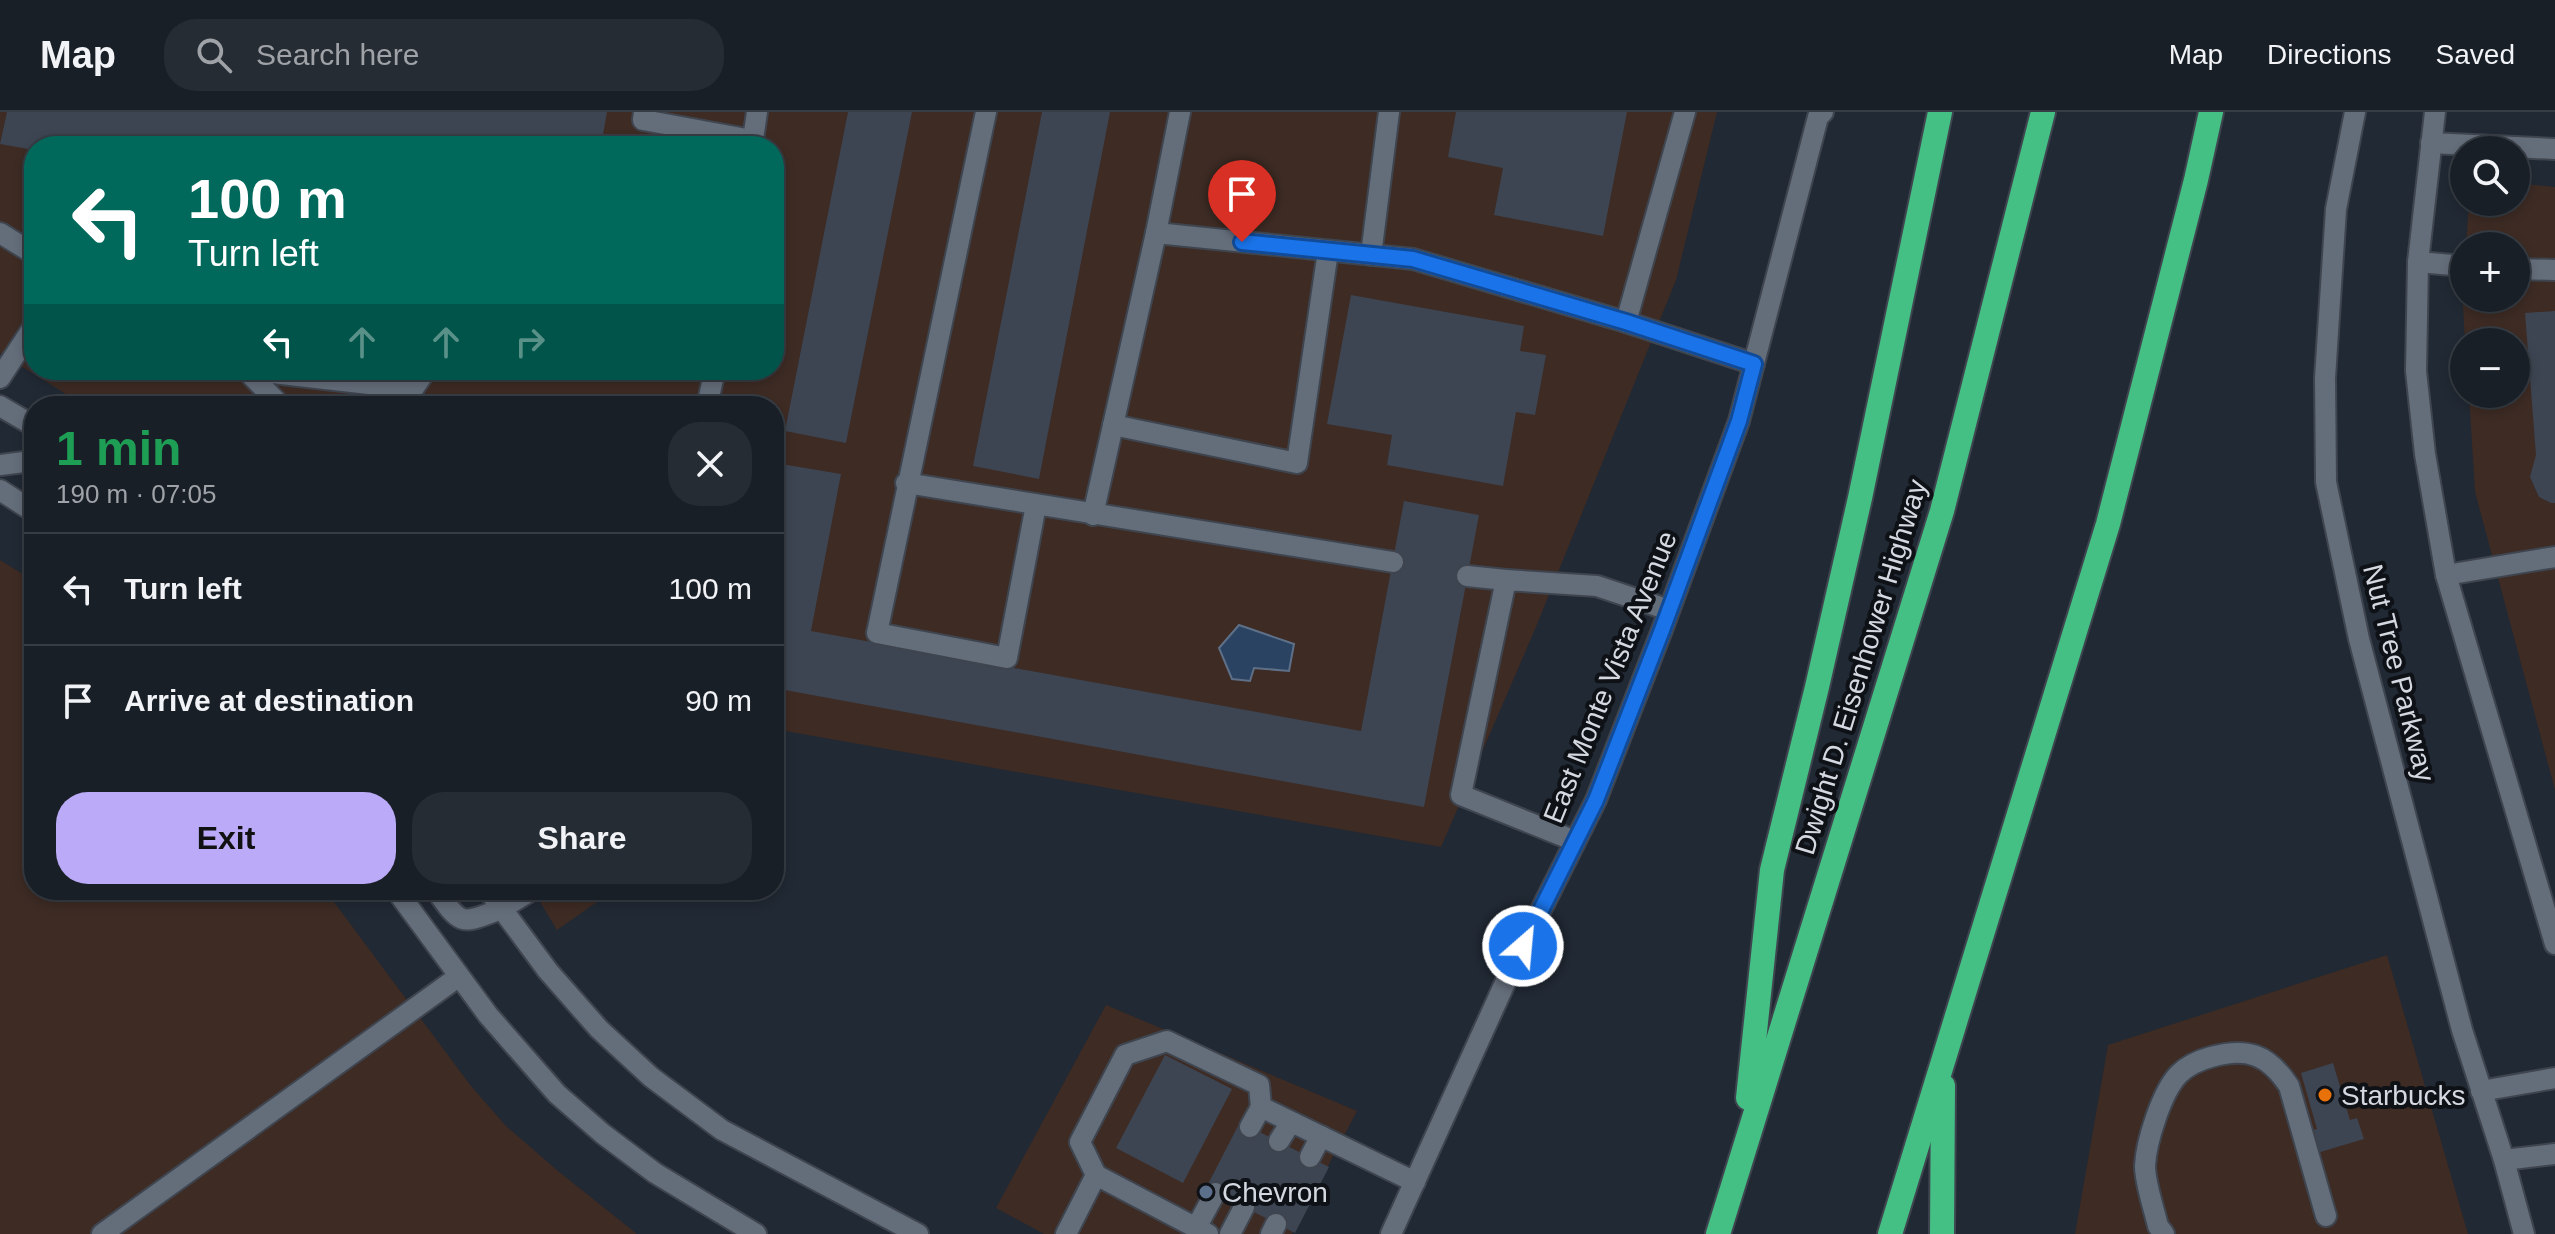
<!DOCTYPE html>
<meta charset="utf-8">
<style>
:root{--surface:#191f27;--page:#262c33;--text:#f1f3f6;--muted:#9fa2a7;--line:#373d44;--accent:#baaaf7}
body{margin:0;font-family:Arial,sans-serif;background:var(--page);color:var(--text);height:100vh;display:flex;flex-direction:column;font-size:30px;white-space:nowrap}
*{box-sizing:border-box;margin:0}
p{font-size:26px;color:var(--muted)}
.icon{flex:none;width:44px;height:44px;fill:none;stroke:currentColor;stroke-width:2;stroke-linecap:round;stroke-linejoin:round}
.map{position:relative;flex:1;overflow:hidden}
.drawer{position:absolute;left:24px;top:284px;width:760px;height:504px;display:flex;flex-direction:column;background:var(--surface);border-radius:32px;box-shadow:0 4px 12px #0003,0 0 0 2px var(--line)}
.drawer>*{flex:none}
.banner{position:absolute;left:24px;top:24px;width:760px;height:244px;border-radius:32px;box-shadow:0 4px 12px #0003,0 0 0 2px var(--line);background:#00695c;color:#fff;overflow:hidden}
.fabs{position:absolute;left:2450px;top:24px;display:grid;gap:16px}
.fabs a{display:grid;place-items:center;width:80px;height:80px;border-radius:50%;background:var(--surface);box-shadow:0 4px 12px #0003,0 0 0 2px var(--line);font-size:40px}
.pin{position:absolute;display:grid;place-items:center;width:68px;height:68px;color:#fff;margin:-82px -34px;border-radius:50% 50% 50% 0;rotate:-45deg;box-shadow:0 0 8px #0007}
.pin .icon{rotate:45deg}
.me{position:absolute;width:88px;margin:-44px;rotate:27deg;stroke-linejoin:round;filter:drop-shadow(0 0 6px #0008)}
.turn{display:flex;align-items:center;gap:28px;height:168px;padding:0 32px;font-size:36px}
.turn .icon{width:104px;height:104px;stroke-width:2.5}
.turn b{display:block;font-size:56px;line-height:68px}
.lanes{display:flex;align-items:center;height:76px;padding:0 32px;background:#0003;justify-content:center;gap:40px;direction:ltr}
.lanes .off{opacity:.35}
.round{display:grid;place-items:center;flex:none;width:84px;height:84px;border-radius:32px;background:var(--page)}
.headline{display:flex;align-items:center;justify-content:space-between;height:136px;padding:0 32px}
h1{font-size:48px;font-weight:700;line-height:60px;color:#1e9e55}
.action{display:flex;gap:16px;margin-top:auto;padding:16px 32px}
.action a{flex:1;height:92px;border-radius:32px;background:var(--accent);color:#111;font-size:32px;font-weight:700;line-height:92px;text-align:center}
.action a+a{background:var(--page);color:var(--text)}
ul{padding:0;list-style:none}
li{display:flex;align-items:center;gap:24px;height:112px;padding:0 32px;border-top:2px solid var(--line)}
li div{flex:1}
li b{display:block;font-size:30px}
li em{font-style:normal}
header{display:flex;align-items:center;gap:48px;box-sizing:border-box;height:112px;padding:0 40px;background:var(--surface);border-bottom:2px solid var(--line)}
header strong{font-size:38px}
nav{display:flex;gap:44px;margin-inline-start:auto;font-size:28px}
.search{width:560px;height:72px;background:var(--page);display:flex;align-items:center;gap:20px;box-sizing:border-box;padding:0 28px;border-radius:32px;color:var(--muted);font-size:30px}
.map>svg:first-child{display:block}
</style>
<header>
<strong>Map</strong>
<div class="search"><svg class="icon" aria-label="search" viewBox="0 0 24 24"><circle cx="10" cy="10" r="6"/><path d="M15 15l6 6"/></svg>Search here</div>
<nav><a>Map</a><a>Directions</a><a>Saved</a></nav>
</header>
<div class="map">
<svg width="2555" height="1122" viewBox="0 0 2555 1122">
<rect width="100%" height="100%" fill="#212934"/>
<g fill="#3d2b24" fill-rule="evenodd">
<path d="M0,0H1717L1676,168L1536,515L1441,735L774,617V294H85L0,241ZM34,34H774V258H34Z"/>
<polygon points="2516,71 2555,75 2555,678 2475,380 2469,282 2516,282 2516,230 2465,230 2463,193 2464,171 2464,186 2516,186 2516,134 2466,134 2469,90 2516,90"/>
<polygon points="0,448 34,469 34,778 325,778 471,974 506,1014 558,1059 637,1122 0,1122"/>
<polygon points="533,778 614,778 557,818"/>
<polygon points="2387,843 2468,1122 2075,1122 2108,933"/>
<polygon points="1106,893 1357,999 1292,1122 1044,1122 996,1096"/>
</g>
<polygon fill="#2b4362" stroke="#5e7088" stroke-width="2" points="1239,513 1294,532 1289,559 1254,556 1250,569 1232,567 1219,536"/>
<g fill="#3d4552">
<polygon points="7,0 607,0 601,34 34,34 34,38 0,32"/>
<polygon points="848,0 912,0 846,331 785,319"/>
<polygon points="1042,0 1110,0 1039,367 973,354"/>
<polygon points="1456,0 1627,0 1603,124 1494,103 1503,56 1448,45"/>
<polygon points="1351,183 1524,214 1520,239 1546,243 1535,303 1516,300 1503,374 1387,353 1392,323 1327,312"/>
<polygon points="2555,199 2555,391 2551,391 2539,385 2530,365 2536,343 2525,201"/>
<polygon points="775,351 841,362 811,519 1361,619 1404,389 1479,403 1424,695 774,576"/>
<polygon points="1165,943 1232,977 1183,1071 1116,1036"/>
<polygon points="2333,951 2350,1008 2357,1006 2364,1027 2317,1041 2310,1019 2317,1017 2301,961"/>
<polygon points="1240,1010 1329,1055 1295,1121 1206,1076"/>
</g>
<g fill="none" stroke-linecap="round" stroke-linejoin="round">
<defs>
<g id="service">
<polyline points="644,0 643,8 752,28"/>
<polyline points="986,0 877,521 1007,546 1036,393"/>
<polyline points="2431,31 2555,37"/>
<polyline points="752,34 757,0"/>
<polyline points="0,121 34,142"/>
<polyline points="1156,121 1180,0"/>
<polyline points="1371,143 1389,0"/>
<polyline points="2418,150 2464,154"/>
<polyline points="2516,157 2555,158"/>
<polyline points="1626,210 1685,0"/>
<polyline points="246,258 413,277 426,258"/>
<polyline points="247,259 281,294"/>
<polyline points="0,266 34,214"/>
<polyline points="707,294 715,258"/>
<polyline points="1113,313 1297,351 1328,139"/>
<polyline points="906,371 1393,450"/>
<polyline points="1093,403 1156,121 1413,147 1626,210 1754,252"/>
<polyline points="2446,463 2555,445"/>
<polyline points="1467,464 1506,468"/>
<polyline points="1575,729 1461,683 1506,468 1597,474 1669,498"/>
<polyline points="501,797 532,778"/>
<polyline points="1250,1015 1261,995"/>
<polyline points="1279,1029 1291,1010"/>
<polyline points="1310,1045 1321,1024"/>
<polyline points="1096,1063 1080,1030 1125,943 1167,929 1259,973 1261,995 1415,1070"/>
<polyline points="1196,1116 1215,1081"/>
<polyline points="102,1122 458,865"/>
<polyline points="1066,1122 1096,1063 1208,1122"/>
<polyline points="1230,1122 1244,1095"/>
<polyline points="1271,1122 1276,1112"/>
<path d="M2164,1122L2158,1114C2154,1097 2145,1071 2145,1054C2146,1030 2162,979 2179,962C2188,953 2200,948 2211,945C2247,935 2268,942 2289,974L2326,1104"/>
</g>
<g id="tertiary">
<polyline points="2481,979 2555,966"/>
<polyline points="2504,1048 2555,1042"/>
</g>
<g id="secondary">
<polyline points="2355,0 2336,97 2325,266 2326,370 2359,527 2462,918 2504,1048 2524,1122"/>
<polyline points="2435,0 2418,150 2416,259 2425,342 2446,463 2555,832"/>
<polyline points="0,294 34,314"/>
<polyline points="0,353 24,350 34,354"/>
<polyline points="0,378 34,400"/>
<polyline points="396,778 488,903 557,982 603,1022 655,1061 756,1122"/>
<path d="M436,778C462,815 461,812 501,797"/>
<polyline points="488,778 548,859 599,917 651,965 722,1018 918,1122"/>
<polyline points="1391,1122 1510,860 1596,688 1662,518 1739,309 1818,5 1823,0"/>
</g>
<g id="motorway">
<polyline points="1748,986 1772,758 1817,575 1860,386 1940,0"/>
<polyline points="1718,1122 1942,399 2043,0"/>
<polyline points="1890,1122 2108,412 2196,68 2211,0"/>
<polyline points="1942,1122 1943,974"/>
</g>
</defs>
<use href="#service" stroke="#3f454f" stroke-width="24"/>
<use href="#tertiary" stroke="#3f454f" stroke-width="24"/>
<use href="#secondary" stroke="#3f454f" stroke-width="24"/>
<use href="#motorway" stroke="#3f454f" stroke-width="28"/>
<use href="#service" stroke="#646d7a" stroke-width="20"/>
<use href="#tertiary" stroke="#646d7a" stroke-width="20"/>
<use href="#secondary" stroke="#646d7a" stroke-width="20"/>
<use href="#motorway" stroke="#44c085" stroke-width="24"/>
</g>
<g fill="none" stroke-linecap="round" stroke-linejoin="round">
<defs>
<polyline id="route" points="1242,130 1413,147 1626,210 1754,252 1739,309 1662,518 1596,688 1523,834"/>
</defs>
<use href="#route" stroke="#114b97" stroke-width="20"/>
<use href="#route" stroke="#1a73e8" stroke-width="14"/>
</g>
<circle fill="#e8710a" stroke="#0e1116" stroke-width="3" cx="2325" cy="983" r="8"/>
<circle fill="#5c6f8a" stroke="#0e1116" stroke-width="3" cx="1206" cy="1080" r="8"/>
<g text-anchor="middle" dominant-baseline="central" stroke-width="8" stroke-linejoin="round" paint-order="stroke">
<g font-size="28" fill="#d4d9e1" stroke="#0e1116">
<text transform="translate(1861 555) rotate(-73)">Dwight D. Eisenhower Highway</text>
<text transform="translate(2399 561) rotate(76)">Nut Tree Parkway</text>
<text transform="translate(1610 565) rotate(-68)">East Monte Vista Avenue</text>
</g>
<g font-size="28" fill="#d4d9e1" stroke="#0e1116" text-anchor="start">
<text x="2341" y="983">Starbucks</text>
<text x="1222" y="1080">Chevron</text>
</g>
</g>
</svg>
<div class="fabs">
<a><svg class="icon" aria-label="search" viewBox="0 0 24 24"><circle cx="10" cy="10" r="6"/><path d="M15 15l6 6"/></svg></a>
<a>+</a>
<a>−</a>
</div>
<div class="pin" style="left:1242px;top:130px;background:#d93025"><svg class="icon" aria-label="arrive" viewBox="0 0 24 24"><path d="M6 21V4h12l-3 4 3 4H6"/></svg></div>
<svg class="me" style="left:1523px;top:834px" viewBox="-20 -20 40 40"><circle r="17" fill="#1a73e8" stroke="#fff" stroke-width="3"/><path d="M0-11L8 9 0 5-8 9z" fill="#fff"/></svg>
<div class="banner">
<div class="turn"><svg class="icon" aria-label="left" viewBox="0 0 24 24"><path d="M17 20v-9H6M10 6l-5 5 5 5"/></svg><div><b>100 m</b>Turn left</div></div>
<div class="lanes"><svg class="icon" aria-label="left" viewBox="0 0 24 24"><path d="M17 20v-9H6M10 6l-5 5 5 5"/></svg><svg class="icon off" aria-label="ahead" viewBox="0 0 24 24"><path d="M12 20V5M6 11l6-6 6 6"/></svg><svg class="icon off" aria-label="ahead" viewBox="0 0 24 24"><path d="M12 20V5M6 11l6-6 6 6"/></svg><svg class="icon off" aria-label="right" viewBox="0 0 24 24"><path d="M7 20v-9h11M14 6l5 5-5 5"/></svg></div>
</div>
<section class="drawer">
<div class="headline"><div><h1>1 min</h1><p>190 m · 07:05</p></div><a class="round"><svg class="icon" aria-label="close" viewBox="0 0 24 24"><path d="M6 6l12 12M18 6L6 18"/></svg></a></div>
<ul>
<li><svg class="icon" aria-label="left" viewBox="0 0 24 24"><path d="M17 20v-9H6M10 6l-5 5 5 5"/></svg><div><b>Turn left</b></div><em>100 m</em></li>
<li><svg class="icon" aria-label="arrive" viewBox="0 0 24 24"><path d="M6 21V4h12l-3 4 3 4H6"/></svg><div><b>Arrive at destination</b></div><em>90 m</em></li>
</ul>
<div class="action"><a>Exit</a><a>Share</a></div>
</section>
</div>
